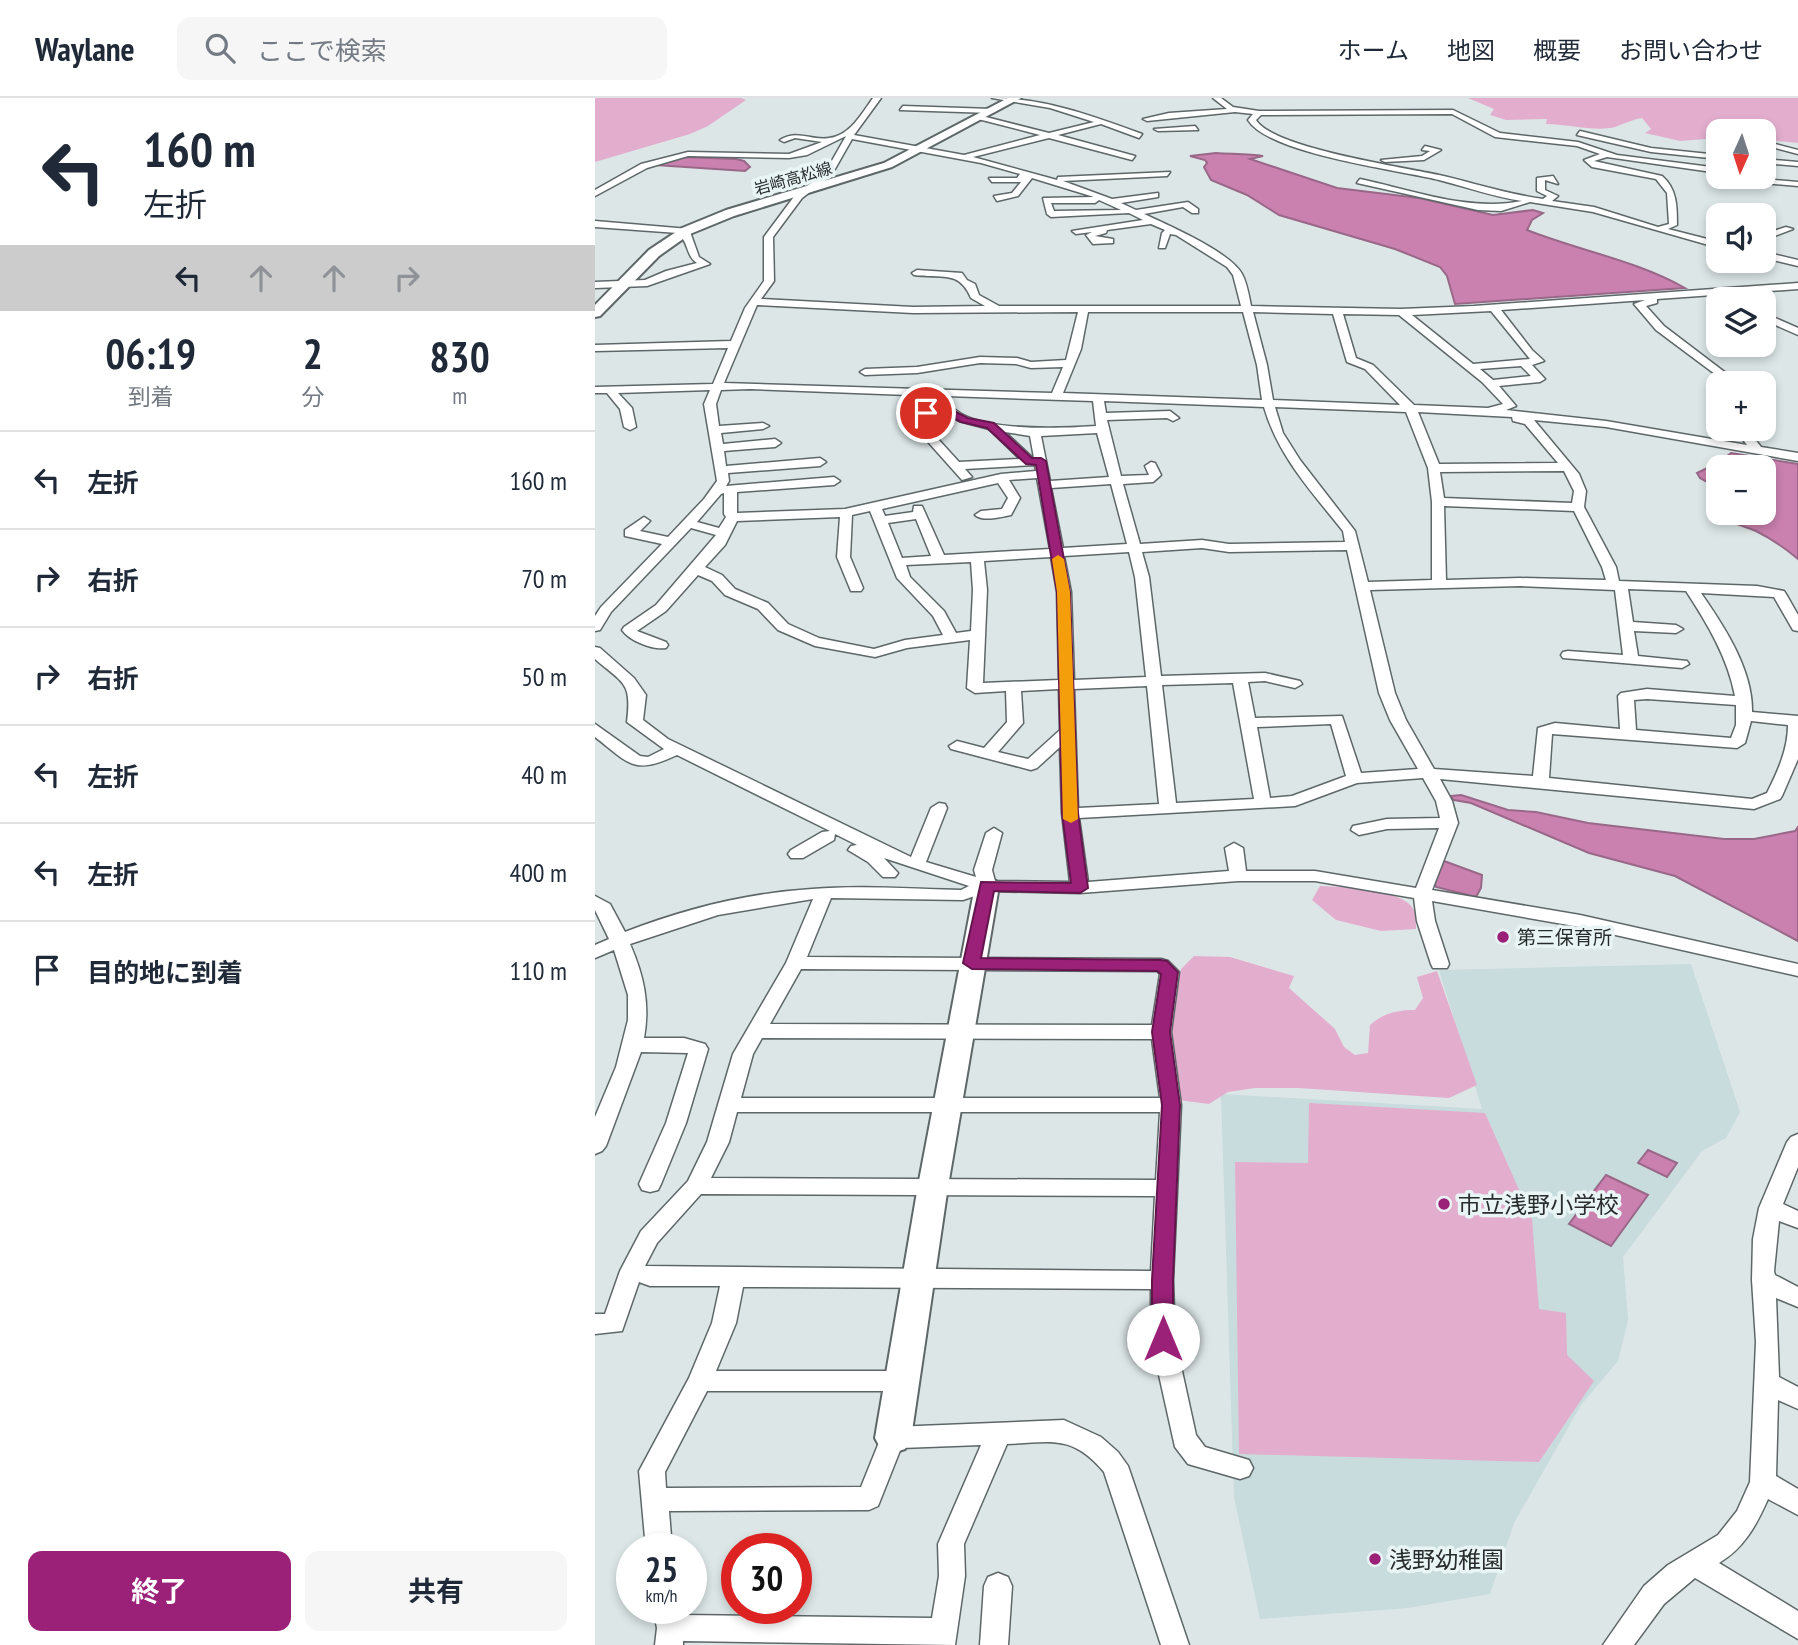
<!DOCTYPE html>
<html lang="ja">
<meta charset="utf-8">
<style>
:root{--surface:#fff;--page:#f6f6f7;--text:#1f2937;--muted:#747a83;--line:#e0e1e3;--accent:#9b2078}
body{margin:0;font-family:"PT Sans Narrow","Noto Sans JP",sans-serif;background:var(--page);color:var(--text);height:100vh;display:flex;flex-direction:column;font-size:26px;white-space:nowrap}
*{box-sizing:border-box;margin:0}
p{font-size:23px;color:var(--muted)}
.icon{flex:none;width:38px;height:38px;fill:none;stroke:currentColor;stroke-width:2;stroke-linecap:round;stroke-linejoin:round}
.map{position:relative;flex:1;overflow:hidden}
.drawer{display:flex;flex-direction:column;background:var(--surface);width:595px}
.drawer>*{flex:none}
.banner{background:#fff;color:var(--text);overflow:hidden}
.needle{width:46px;rotate:183deg}
.fabs{position:absolute;left:1111px;top:21px;display:grid;gap:14px}
.fabs a{display:grid;place-items:center;width:70px;height:70px;border-radius:14px;background:var(--surface);box-shadow:0 4px 10px #0003;font-size:35px}
.speed{position:absolute;left:21px;top:1435px;display:flex;gap:14px;font-size:35px;font-weight:700;text-align:center}
.speed>*{display:grid;place-content:center;width:91px;height:91px;border-radius:50%;background:var(--surface);box-shadow:0 4px 10px #0003;line-height:1}
.speed small{font-size:18px;font-weight:400}
.speed .limit{border:10px solid #d22;background:#fff;color:#111}
.pin{position:absolute;display:grid;place-items:center;width:60px;height:60px;color:#fff;margin:-30px;border:4px solid #fff;border-radius:50%;box-shadow:0 2px 7px #0007}
.me{position:absolute;width:77px;margin:-38px;rotate:0deg;stroke-linejoin:round;filter:drop-shadow(0 0 5px #0008)}
.turn{display:flex;align-items:center;gap:24px;height:147px;padding:0 28px;font-size:32px}
.turn .icon{width:91px;height:91px;stroke-width:2.5}
.turn b{display:block;font-size:49px;line-height:60px}
.lanes{display:flex;align-items:center;height:66px;padding:0 28px;background:#0003;justify-content:center;gap:35px;direction:ltr}
.lanes .off{opacity:.35}
.eta{display:flex;justify-content:space-evenly;align-items:center;height:119px;text-align:center}
.eta b{font-size:42px;font-weight:700;line-height:49px}
.cta{display:flex;gap:14px;margin-top:auto;padding:14px 28px}
.cta a{flex:1;height:80px;border-radius:14px;background:var(--accent);color:#fff;font-size:28px;font-weight:700;line-height:80px;text-align:center}
.cta a+a{background:var(--page);color:var(--text)}
ul{padding:0;list-style:none}
li{display:flex;align-items:center;gap:21px;height:98px;padding:0 28px;border-top:2px solid var(--line)}
li div{flex:1}
li b{display:block;font-size:26px}
li em{font-style:normal}
header{display:flex;align-items:center;gap:42px;box-sizing:border-box;height:98px;padding:0 35px;background:var(--surface);border-bottom:2px solid var(--line)}
header strong{font-size:33px}
nav{display:flex;gap:38px;margin-inline-start:auto;font-size:24px}
.search{width:490px;height:63px;background:var(--page);display:flex;align-items:center;gap:18px;box-sizing:border-box;padding:0 24px;border-radius:14px;color:var(--muted);font-size:26px}
main{display:flex;flex:1;min-height:0}
.map>svg:first-child{display:block}
</style>
<header>
<strong>Waylane</strong>
<div class="search"><svg class="icon" aria-label="search" viewBox="0 0 24 24"><circle cx="10" cy="10" r="6"/><path d="M15 15l6 6"/></svg>ここで検索</div>
<nav><a>ホーム</a><a>地図</a><a>概要</a><a>お問い合わせ</a></nav>
</header>
<main>
<section class="drawer">
<div class="banner">
<div class="turn"><svg class="icon" aria-label="left" viewBox="0 0 24 24"><path d="M17 20v-9H6M10 6l-5 5 5 5"/></svg><div><b>160 m</b>左折</div></div>
<div class="lanes"><svg class="icon" aria-label="left" viewBox="0 0 24 24"><path d="M17 20v-9H6M10 6l-5 5 5 5"/></svg><svg class="icon off" aria-label="ahead" viewBox="0 0 24 24"><path d="M12 20V5M6 11l6-6 6 6"/></svg><svg class="icon off" aria-label="ahead" viewBox="0 0 24 24"><path d="M12 20V5M6 11l6-6 6 6"/></svg><svg class="icon off" aria-label="right" viewBox="0 0 24 24"><path d="M7 20v-9h11M14 6l5 5-5 5"/></svg></div>
</div>
<div class="eta">
<div><b>06:19</b><p>到着</p></div>
<div><b>2</b><p>分</p></div>
<div><b>830</b><p>m</p></div>
</div>
<ul>
<li><svg class="icon" aria-label="left" viewBox="0 0 24 24"><path d="M17 20v-9H6M10 6l-5 5 5 5"/></svg><div><b>左折</b></div><em>160 m</em></li>
<li><svg class="icon" aria-label="right" viewBox="0 0 24 24"><path d="M7 20v-9h11M14 6l5 5-5 5"/></svg><div><b>右折</b></div><em>70 m</em></li>
<li><svg class="icon" aria-label="right" viewBox="0 0 24 24"><path d="M7 20v-9h11M14 6l5 5-5 5"/></svg><div><b>右折</b></div><em>50 m</em></li>
<li><svg class="icon" aria-label="left" viewBox="0 0 24 24"><path d="M17 20v-9H6M10 6l-5 5 5 5"/></svg><div><b>左折</b></div><em>40 m</em></li>
<li><svg class="icon" aria-label="left" viewBox="0 0 24 24"><path d="M17 20v-9H6M10 6l-5 5 5 5"/></svg><div><b>左折</b></div><em>400 m</em></li>
<li><svg class="icon" aria-label="arrive" viewBox="0 0 24 24"><path d="M6 21V4h12l-3 4 3 4H6"/></svg><div><b>目的地に到着</b></div><em>110 m</em></li>
</ul>
<div class="cta"><a>終了</a><a>共有</a></div>
</section>
<div class="map">
<svg width="1203" height="1547" viewBox="0 0 1203 1547">
<rect width="100%" height="100%" fill="#dce6e7"/>
<polygon fill="#c8dbdd" points="1096,866 1145,1014 1131,1040 1107,1053 1028,1159 1033,1222 1023,1263 986,1307 919,1425 895,1496 813,1510 665,1521 639,1399 626,996 887,1011 844,872"/>
<g fill="#e3aece">
<polygon points="0,0 146,0 151,2 113,28 95,36 0,64"/>
<path d="M873,0H1203V45L1182,43L1169,39V33H1124L1123,40L1085,43L1050,35L1056,31L1047,20C1036,22 1029,26 1020,29C1002,34 971,26 951,26L952,21L911,22L895,17L899,11Z"/>
<path d="M725,788C747,789 811,790 820,814C821,819 821,826 821,831L786,833L741,822L717,802Z"/>
<path d="M599,858L635,859L699,878L694,890L740,931L749,949L760,957L773,955L775,927C789,915 802,912 820,912L828,900L822,879L842,873L882,987L854,1000L703,990H660L633,994L614,1006L583,1002L573,933L586,871Z"/>
<polygon points="714,1005 890,1015 937,1121 944,1211 971,1215 972,1257 999,1283 944,1364 644,1356 640,1064 713,1065"/>
</g>
<g fill="#ca81af" stroke="#996888" stroke-width="2">
<path d="M621,55C635,56 655,56 668,58L655,61L742,90L824,100L898,117L938,112L948,115L937,122L932,132C985,153 1040,162 1090,190L860,206L852,178L845,169L800,151L684,117L652,97L616,82L609,69L612,65L610,62L595,58Z"/>
<polygon points="88,59 141,61 149,63 155,69 150,73 60,67"/>
<path d="M1136,355L1203,366V461C1190,450 1177,441 1161,433C1147,427 1137,427 1127,415H1169V369H1124L1123,390L1105,380L1102,375L1123,365Z"/>
<polygon points="866,697 913,712 941,714 993,725 1129,741 1159,741 1200,733 1203,729 1203,843 1080,778 994,755 876,705 859,702 855,698"/>
<polygon points="849,763 887,777 886,790 881,799 841,789 839,785"/>
<polygon points="1053,1052 1082,1065 1072,1079 1043,1065"/>
<polygon points="1011,1077 1053,1097 1016,1148 974,1126"/>
</g>
<g fill="none" stroke-linecap="round" stroke-linejoin="round">
<defs>
<g id="street">
<path d="M278,0H286L259,37L369,57L445,37L383,21V17L454,35L499,24L455,10L397,0C450,0 498,18 547,36L544,40L506,26L463,37L540,58L537,62L454,40L378,59L462,82L463,79L575,74L572,78L468,83L517,101L563,95V99L526,105L541,112L593,104L603,111V115H597L588,109L549,116C573,127 635,154 647,176C652,185 654,198 656,208L806,211L879,208L1203,185V191L1062,201V205L1051,208L1069,228L1144,285H1132L1061,232L1039,206L1050,202L906,212L937,252L949,263L937,267L950,281L945,284L904,288L921,308L911,312L1011,323L1152,347L1140,331H1152L1166,349L1203,355V363L1011,329L939,322L984,376L991,393L989,409L1021,469L1024,483L1162,488L1189,493L1191,496L1203,517V533L1198,532L1179,499L1106,495C1129,528 1158,572 1157,614L1203,618V661L1187,698L1185,701L1159,711L845,681L857,703L863,725L837,792L985,817L1203,866V878L985,829L837,803L840,823L854,866L852,870H838L836,866L822,823L819,800L720,783H643L485,795L394,793L368,802L236,800L212,859L566,861L573,863L584,874L576,934L586,1007L578,1182L580,1241L601,1337L610,1349L654,1362L658,1370L654,1378L645,1381L593,1366L580,1349L556,1241V1191L148,1189L141,1225L121,1273H307L316,1276L319,1283L316,1290L307,1293H112L70,1374L71,1390L266,1389L289,1332L298,1329L469,1322L506,1339L523,1354L533,1368L594,1547H566L509,1374C477,1336 457,1344 412,1346L369,1446L370,1478L360,1547L88,1543V1547H60L62,1530L58,1510H86L87,1517L337,1520L344,1478L343,1446L386,1347L306,1350L283,1408L274,1412L74,1413L77,1451H51L44,1373L94,1280L117,1225L125,1188H55L44,1184L27,1233L0,1236V1216H10L25,1173L46,1133L93,1083L112,1044L138,956L191,865L218,801L123,817L35,846C49,878 55,906 49,940H89L110,946L113,951L91,1025L66,1086L63,1092L55,1094L47,1092L44,1086L71,1025L93,955L46,954L11,1048L7,1053L0,1056V1019L21,969L33,922V897L19,852L0,860V847L14,841L0,812V798L15,806L30,834C89,811 153,795 217,791C266,787 316,791 366,792L374,788L289,760L303,775L300,779H288L273,764L253,752L256,748L262,747L240,736L239,742L208,760H196L193,756L196,752L227,734L235,733L82,657C38,678 34,665 0,639V626L45,658L53,659L69,651L32,624C37,584 29,586 0,561V549L5,550L39,580L51,597L48,622L73,641L316,759L336,710L344,705L350,706L352,710L331,764L381,779L379,772L391,735L399,730L407,735L397,772L400,783L475,784L467,715L465,649L442,670L436,672L356,651L354,648L362,643L389,650L412,624L411,593L380,595L372,590L375,542L312,550L280,559L220,548L183,532L163,511L130,497L117,483L103,477L71,513L42,533L71,544L73,547L71,550C57,552 35,543 27,532L29,529L61,507L121,437L96,430L16,514L5,532L0,533V518L6,509L67,446L30,438V432L49,419L55,423L45,433L73,439L109,401L122,383L109,306L115,292L23,295L37,310L41,329L35,332L29,329L25,311L12,295H0V289L118,286L133,250L0,253V247L136,243L150,210L169,183V139L201,96L230,75L251,38L212,57L194,60L93,58L52,70L0,98V92L46,66L93,54L194,56L227,44L200,40L189,44L185,42C202,31 216,43 234,40C255,38 267,15 278,0ZM257,41L386,65L425,76L422,80H394L397,84H426L417,95L399,98L402,103L423,98L437,80L499,99L448,100L452,116L456,119L534,115L548,122L477,133L481,136L497,134L491,137L498,146L518,145V141L500,138L511,135L512,132L556,126L570,132L567,135L564,150H570L575,136L581,137L632,169L638,177L646,208H404L384,197L380,186L372,182L367,175L322,172L317,175L319,177C345,181 364,171 376,200L390,208L318,209L166,201L179,183L178,139L207,100L236,78ZM504,102L526,112L459,113L456,105H500ZM162,207L318,215L483,214L471,262L436,264L422,260L385,259L322,269L270,271L265,274L270,277L322,275L385,265L421,266L436,270L468,269L457,295L129,285ZM896,213L935,261L878,266L817,217ZM493,214H648L662,267L667,302L468,295L486,251ZM658,214L738,216L752,264L770,271L805,307L678,302L672,267ZM748,216L804,217L887,284L908,306L893,310L819,307L778,267L761,260ZM926,268L936,278L898,282L885,271ZM155,291L340,298L345,309L315,314L309,317L367,382L377,379L370,371L440,367L441,373L406,376L250,411L142,415V394L239,387L245,383L239,379L131,388L134,383L133,375L225,368L231,364L225,360L131,368L129,353L180,349L186,345L180,341L128,346L126,335L168,331L174,328L168,325L124,328L121,306L126,292ZM351,298L498,303L501,328C469,330 361,337 351,298ZM509,303L669,309C683,358 717,394 748,433L750,444L634,446L607,442L545,446L528,386L558,384L566,377L560,365L556,364L550,368L554,377L526,378L512,322L572,320L578,323L584,320L575,313L511,315ZM680,309L811,314L833,370L837,404V482L773,484L760,433L705,362L688,335ZM823,314L917,319L918,323L930,326L963,365L844,366ZM351,315L364,323L394,331L425,361L364,364L323,319ZM410,334L435,338L439,360H438ZM502,335L514,379L455,383L446,338ZM969,373L979,393L977,405L849,400L845,374ZM442,380L455,451L349,457L327,408H319L318,414L290,418L287,411L403,385L413,400L407,411L386,413L380,417C388,424 406,419 416,417L425,400L414,382ZM516,386L532,446L468,450L456,390ZM129,395V416L131,419L124,430L102,424L126,396ZM849,408L979,413L1007,469L1011,482L925,480L851,482ZM275,413L302,480L338,518L348,537L310,542L279,551L224,540L193,526L173,505L140,491L127,477L110,469L130,447L142,423L245,419L242,459L256,493H266L268,490L255,459L257,417ZM321,421L336,458L307,460L293,425ZM607,450L634,454L752,452L784,595L795,622L823,671L766,675L747,618L660,620L653,584L670,583L700,590L707,586L705,583L670,575L566,578L554,479L547,454ZM534,454L540,479L551,579L479,582L476,494L469,458ZM456,459L462,494L464,582L388,585L392,492L389,463ZM376,464L378,492L376,533L361,535L349,513L315,479L311,467ZM925,488L1020,492L1028,557L973,553L968,554L966,557L968,560L1087,570L1094,566L1092,563L1043,558L1039,533L1081,535L1088,531L1081,527L1038,524L1033,491L1091,493C1112,525 1133,560 1140,598L1052,591L1026,595L1023,598L1025,631L960,625L943,630L938,678L839,671L811,622L800,595L775,492ZM638,585L659,701L581,705L567,587ZM552,588L564,706L483,710L479,591ZM464,591L465,632L433,661L403,654L428,625L426,593ZM1052,601L1141,607V627L1136,640L1041,632L1039,602ZM1156,623L1193,627C1193,651 1183,673 1172,695L1157,701L954,680L957,636L1142,650L1150,645ZM736,626L751,678L697,698L675,700L662,629ZM828,680L841,703L845,720L792,721L758,728L756,732L764,737L792,731L844,730L821,790L720,773H651L648,750L639,745L630,750L634,773L493,784L484,720L700,708L762,685ZM206,871L562,873L565,876L557,927L175,926ZM167,940L557,941L565,1000H146L158,956ZM142,1014H565L561,1082L116,1080L134,1044ZM106,1096L560,1098L556,1173L50,1168L62,1145Z"/>
<path d="M618,0H626L638,9L664,13L858,12L905,35L983,44L1022,57L1124,70V75L1012,59L999,63L1067,78C1082,91 1082,108 1082,127L1073,131L1124,144V150L998,114L935,104L906,113L883,112L762,85L765,81C817,92 874,114 927,103C899,99 872,89 844,82C803,72 674,56 653,22L658,16L640,14L552,23L548,21L574,15L632,11ZM857,16L900,39L982,48L1005,56L989,62L997,69L1061,81L1072,95L1074,126L1063,129L999,109L957,103L963,98L950,92V82L963,86L958,78L942,80V93L952,98L948,101C912,96 879,85 844,77C808,69 678,50 661,22L666,17Z"/>
<polygon points="308,8 397,11 401,13 397,15 305,12"/>
<polygon points="600,28 603,32 563,33 559,31"/>
<polygon points="985,33 1056,50 1124,57 1124,61 1056,54 982,37"/>
<polygon points="1169,43 1203,52 1203,56 1169,47"/>
<polygon points="830,48 846,52 829,62 790,64 786,62 827,58 835,53 827,52"/>
<polygon points="1169,61 1203,64 1203,68 1169,65"/>
<polygon points="1124,77 1203,84 1203,88 1121,81"/>
<path d="M0,123L94,131L104,159L115,166L52,188L0,190V184L50,182L71,173L102,165C91,158 94,145 83,135L0,129Z"/>
<polygon points="1191,129 1198,131 1169,142 1169,136"/>
<polygon points="1169,154 1203,162 1203,168 1169,160"/>
<polygon points="1169,215 1203,230 1203,237 1169,222"/>
<path d="M1203,1036V1069L1188,1106L1203,1113V1130L1184,1123L1179,1173L1180,1177L1203,1189V1209L1181,1200L1184,1279L1203,1289V1311L1183,1302L1181,1378L1203,1391V1417L1173,1401C1161,1428 1149,1450 1124,1465L1203,1513V1541L1100,1480L1069,1506L1039,1547H1008L1049,1488L1073,1467L1123,1437L1142,1413L1155,1384L1161,1244L1157,1182L1158,1141L1164,1110L1192,1044L1196,1039Z"/>
<polygon points="403,1475 413,1479 417,1488 413,1547 385,1547 389,1488 393,1479"/>
</g>
<g id="secondary">
<polygon points="413,0 426,0 297,69 139,118 95,136 64,158 5,218 0,219 0,207 54,152 87,130 131,112 289,65"/>
<polygon points="392,780 401,783 404,788 353,1088 316,1340 310,1351 298,1355 286,1351 280,1340 323,1088 380,788 383,783"/>
</g>
</defs>
<use href="#street" stroke="#5e6768" stroke-width="3"/>
<use href="#secondary" stroke="#5e6768" stroke-width="4"/>
<use href="#street" fill="#fff" fill-rule="evenodd"/>
<use href="#secondary" fill="#fff" fill-rule="evenodd"/>
</g>
<polygon fill="#9b2078" stroke="#65154e" stroke-width="2" points="351,309 373,320 399,325 437,360 446,360 451,363 475,494 483,715 493,790 485,795 399,793 386,860 566,862 572,863 583,874 575,934 585,1007 578,1182 578,1241 575,1247 568,1249 560,1247 557,1241 557,1182 567,1007 557,934 566,876 562,873 377,871 368,865 386,784 476,785 467,715 462,494 441,367 431,366 392,330 366,324 349,315 331,318 326,315"/>
<polygon fill="#f59e0b" points="463,457 469,461 475,494 483,721 476,725 468,721 462,494 457,461"/>
<g fill="#9b2078" stroke="#e9f4f5" stroke-width="2.5">
<circle cx="908" cy="839" r="7"/>
<circle cx="849" cy="1106" r="7"/>
<circle cx="780" cy="1461" r="7"/>
</g>
<g text-anchor="middle" dominant-baseline="central" stroke-width="7" stroke-linejoin="round" paint-order="stroke">
<g font-size="16" fill="#282c2c" stroke="#e9f4f5">
<text transform="translate(198 80) rotate(-16)">岩崎高松線</text>
</g>
<g font-size="19" fill="#282c2c" stroke="#e9f4f5" text-anchor="start">
<text x="922" y="839">第三保育所</text>
</g>
<g font-size="23" fill="#282c2c" stroke="#e9f4f5" text-anchor="start">
<text x="863" y="1106">市立浅野小学校</text>
<text x="794" y="1461">浅野幼稚園</text>
</g>
</g>
</svg>
<div class="fabs">
<a><svg class="needle" viewBox="-14 -14 28 28"><path d="M0-13l5 13h-10z" fill="#e53935"/><path d="M0 13l5-13h-10z" fill="#747a83"/></svg></a>
<a><svg class="icon" aria-label="sound" viewBox="0 0 24 24"><path d="M4 9h4l5-4v14l-5-4H4zM17 9q2 3 0 6"/></svg></a>
<a><svg class="icon" aria-label="layers" viewBox="0 0 24 24"><path d="M12 4l9 5-9 5-9-5zM3 14l9 5 9-5"/></svg></a>
<a>+</a>
<a>−</a>
</div>
<div class="speed"><div>25<small>km/h</small></div><div class="limit">30</div></div>
<div class="pin" style="left:331px;top:315px;background:#d93025"><svg class="icon" aria-label="arrive" viewBox="0 0 24 24"><path d="M6 21V4h12l-3 4 3 4H6"/></svg></div>
<svg class="me" style="left:568px;top:1241px" viewBox="-20 -20 40 40"><circle r="19" fill="#fff"/><path d="M0-13L10 11 0 6-10 11z" fill="#9b2078"/></svg>
</div>
</main>
